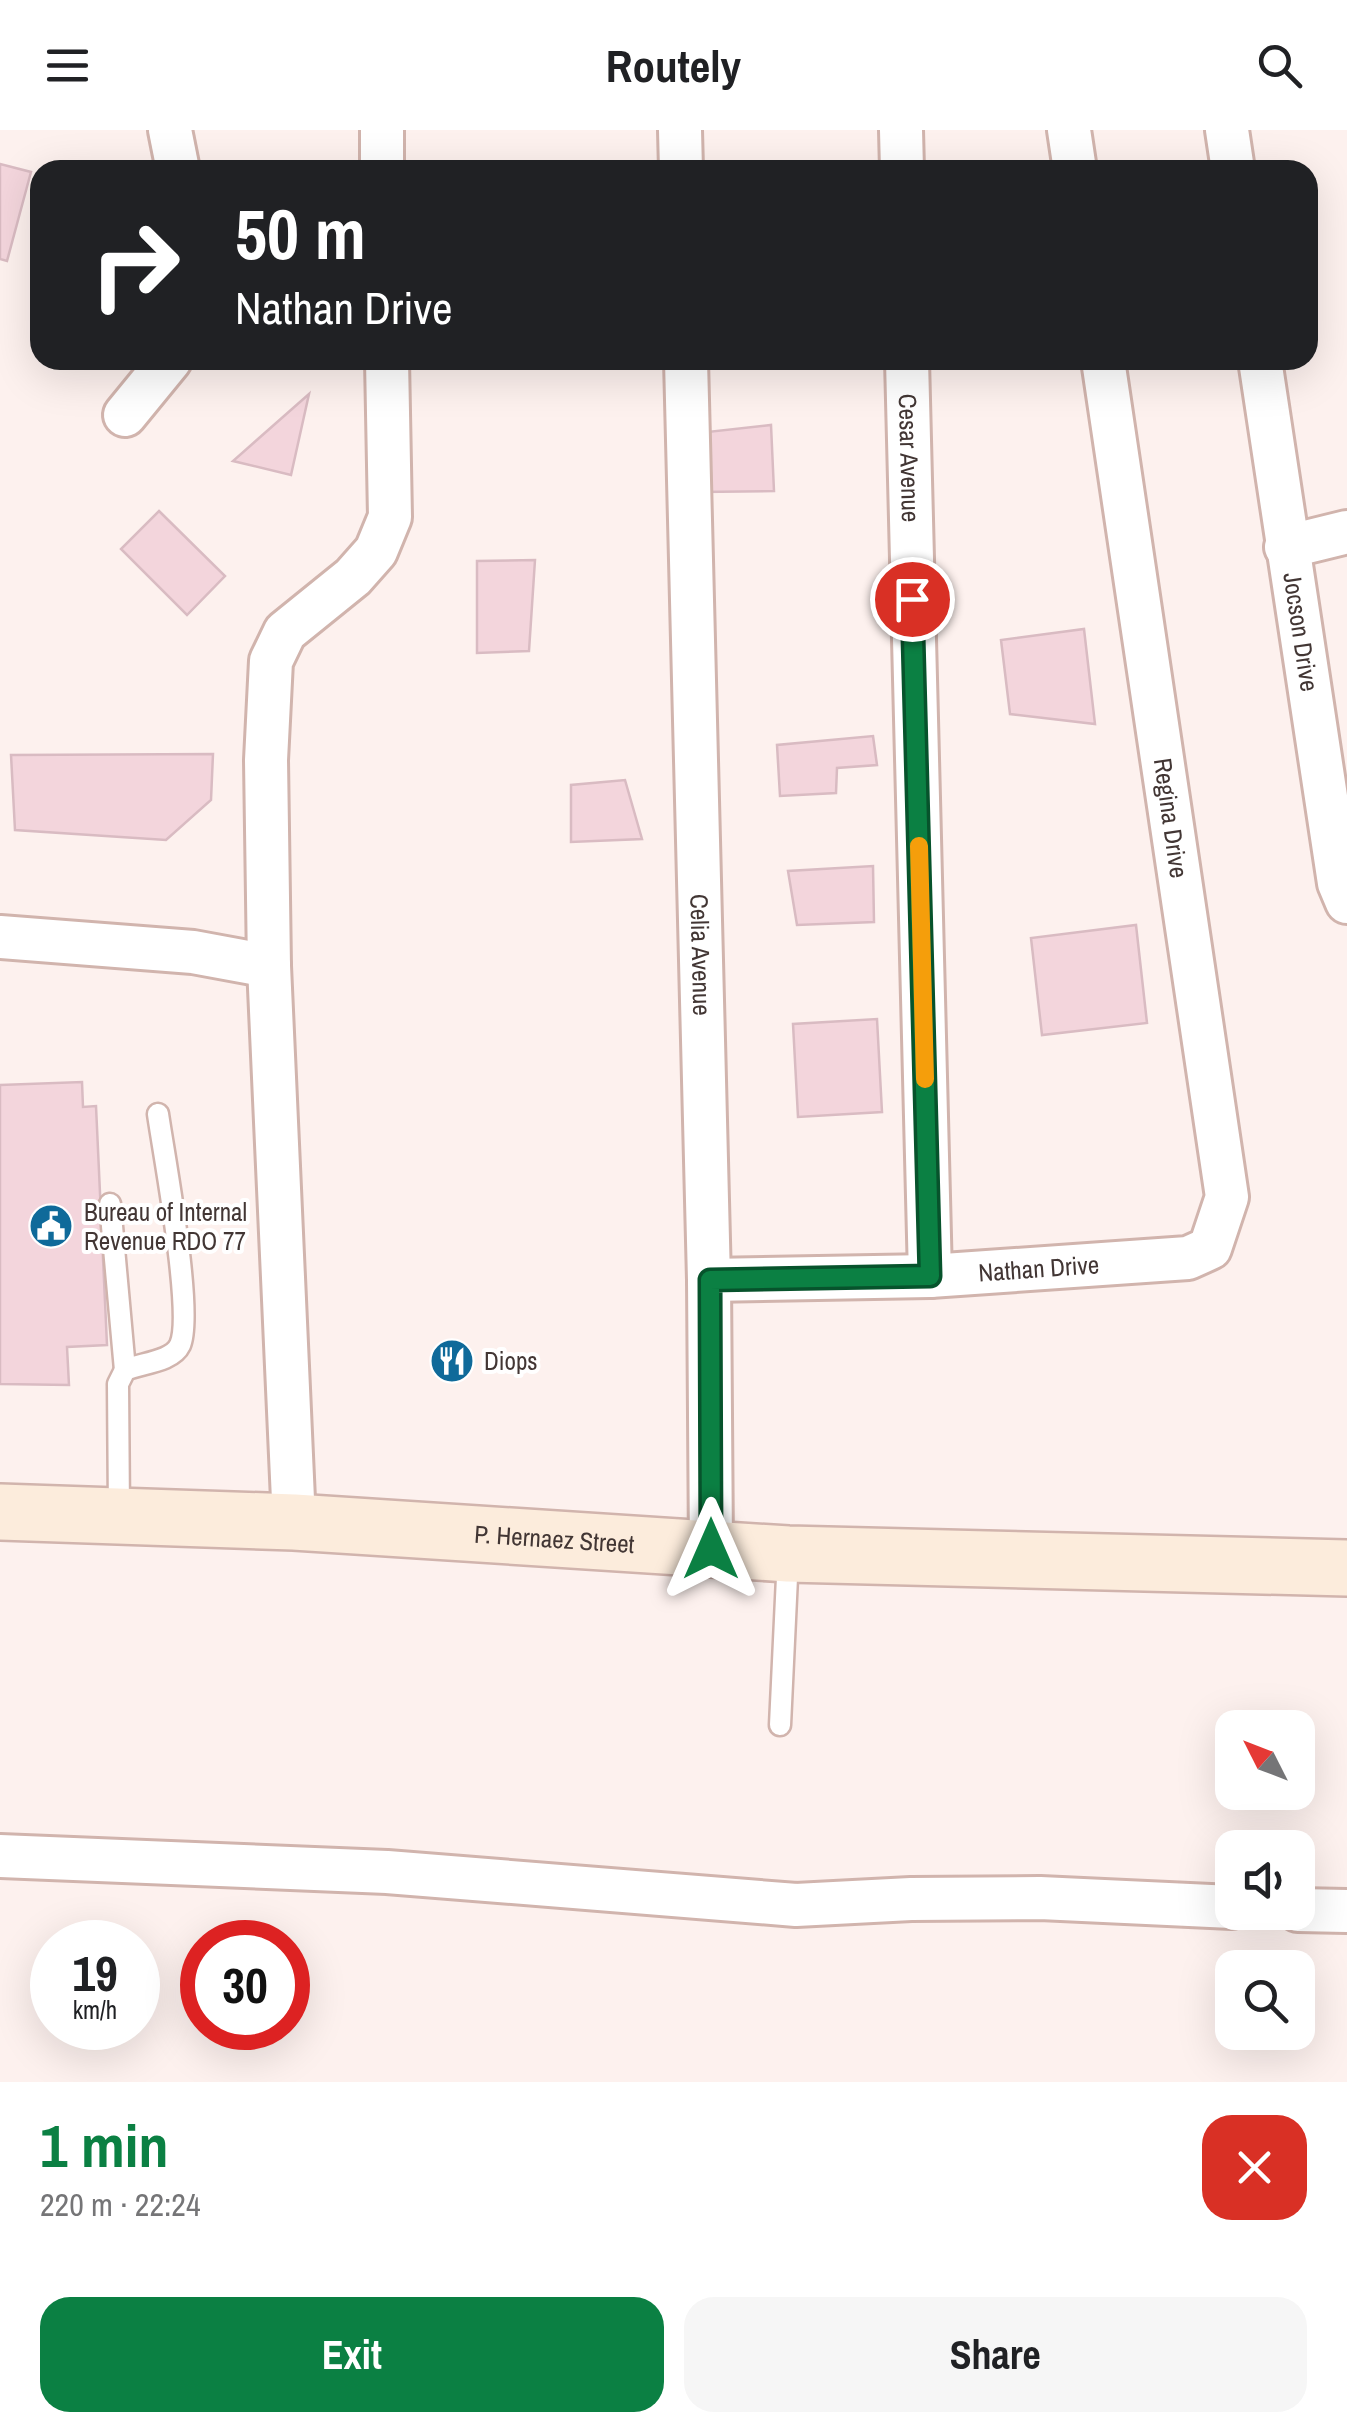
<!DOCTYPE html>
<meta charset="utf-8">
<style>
:root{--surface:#fff;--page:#f6f6f6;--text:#202124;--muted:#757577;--accent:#0b8043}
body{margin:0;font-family:"Archivo Narrow",sans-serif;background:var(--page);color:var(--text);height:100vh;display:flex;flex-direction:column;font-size:38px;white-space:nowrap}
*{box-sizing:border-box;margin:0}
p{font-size:32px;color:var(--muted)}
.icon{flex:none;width:55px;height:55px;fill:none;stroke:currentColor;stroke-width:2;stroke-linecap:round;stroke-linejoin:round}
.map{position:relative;height:1952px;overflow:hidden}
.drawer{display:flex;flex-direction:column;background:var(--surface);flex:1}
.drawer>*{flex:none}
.banner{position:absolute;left:30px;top:30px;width:1288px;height:210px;border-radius:30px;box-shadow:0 10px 40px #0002;background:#202124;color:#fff;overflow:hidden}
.needle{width:65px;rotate:312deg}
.tools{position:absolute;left:1215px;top:1580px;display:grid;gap:20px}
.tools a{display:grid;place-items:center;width:100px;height:100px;border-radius:20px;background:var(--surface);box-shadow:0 10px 40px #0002;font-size:50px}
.speed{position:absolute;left:30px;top:1790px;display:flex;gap:20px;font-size:50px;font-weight:700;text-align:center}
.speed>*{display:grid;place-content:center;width:130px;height:130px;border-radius:50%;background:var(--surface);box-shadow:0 10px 40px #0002;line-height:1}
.speed small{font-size:25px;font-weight:400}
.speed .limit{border:15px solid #d22;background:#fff;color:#111}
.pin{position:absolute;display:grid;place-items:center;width:85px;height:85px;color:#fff;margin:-42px;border:5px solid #fff;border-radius:50%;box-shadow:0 2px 10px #0007}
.me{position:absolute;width:110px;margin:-55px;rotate:0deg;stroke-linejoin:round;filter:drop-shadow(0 0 8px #0008)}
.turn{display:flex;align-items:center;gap:35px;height:210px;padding:0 40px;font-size:45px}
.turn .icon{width:130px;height:130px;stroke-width:2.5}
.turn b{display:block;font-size:70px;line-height:85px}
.round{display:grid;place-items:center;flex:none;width:105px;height:105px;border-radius:30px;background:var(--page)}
.headline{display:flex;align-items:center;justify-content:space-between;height:170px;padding:0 40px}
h1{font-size:60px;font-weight:800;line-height:75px;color:var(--accent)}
.cta{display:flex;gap:20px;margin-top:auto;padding:20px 40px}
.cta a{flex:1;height:115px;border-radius:30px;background:var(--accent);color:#fff;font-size:40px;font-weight:800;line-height:115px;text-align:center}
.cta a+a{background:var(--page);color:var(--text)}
header{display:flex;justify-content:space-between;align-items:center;height:130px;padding:0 40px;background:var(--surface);font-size:45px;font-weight:800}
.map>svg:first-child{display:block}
</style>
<header><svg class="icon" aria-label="menu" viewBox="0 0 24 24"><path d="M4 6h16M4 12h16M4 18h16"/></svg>Routely<svg class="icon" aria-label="search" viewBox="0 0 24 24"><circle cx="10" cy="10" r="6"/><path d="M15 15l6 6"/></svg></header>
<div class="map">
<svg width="1347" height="1952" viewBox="0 0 1347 1952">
<rect width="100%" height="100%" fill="#fdf1ee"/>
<g fill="#f3d5dc" stroke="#d9bbc2" stroke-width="2.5">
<polygon points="0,34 31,42 7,131 0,129"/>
<polygon points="309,264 291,345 233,331"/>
<polygon points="771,295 774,361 700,362 698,303"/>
<polygon points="159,381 225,446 187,485 121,419"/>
<polygon points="535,430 529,521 477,523 477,431"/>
<polygon points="1084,499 1095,594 1010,584 1001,510"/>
<polygon points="873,606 877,635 837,638 836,663 780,666 777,615"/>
<polygon points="213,624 211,670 166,710 15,700 11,625"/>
<polygon points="625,650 642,709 571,712 571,655"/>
<polygon points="873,736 874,792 797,795 788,741"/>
<polygon points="1136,795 1147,893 1042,905 1031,808"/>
<polygon points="877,889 882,982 798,987 793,894"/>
<polygon points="82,952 83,977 96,976 107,1215 67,1217 69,1255 0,1254 0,955"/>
</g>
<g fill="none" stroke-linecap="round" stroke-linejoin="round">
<defs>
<g id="lane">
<polyline points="110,1074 125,1240"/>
<path d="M119,1384L118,1254L125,1240C141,1233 172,1232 180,1215C194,1184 164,1026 158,984"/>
<polyline points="780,1595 788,1426"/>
</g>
<g id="street">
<polyline points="170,0 178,40"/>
<polyline points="382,0 382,40"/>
<polyline points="680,0 681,40"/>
<polyline points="901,0 902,40"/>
<polyline points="1069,0 1075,40"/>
<polyline points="1227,0 1233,40"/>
<path id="s1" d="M686,230L709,1150L711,1419"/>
<path id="s2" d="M907,230L930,1146"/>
<path id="s3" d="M1260,230L1339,753L1347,772"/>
<polyline points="125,285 170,230"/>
<polyline points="1286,417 1347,402"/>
<polyline points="0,807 193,822 269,836"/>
<path id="s4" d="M709,1150L930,1146L1188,1128L1210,1118L1227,1067L1103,230"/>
<polyline points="294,1392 269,836 266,630 271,531 285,502 353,447 376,421 390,387 387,230"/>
<polyline points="0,1726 387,1742 796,1775 911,1769 1040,1768 1232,1777"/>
<polyline points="1298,1780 1347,1781"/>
</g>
<g id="secondary">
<path id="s5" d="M0,1382L294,1392L788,1424L1347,1438"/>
</g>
</defs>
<use href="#lane" stroke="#d1b4ad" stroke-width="25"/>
<use href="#street" stroke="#d1b4ad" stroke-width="48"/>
<use href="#secondary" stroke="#d1b4ad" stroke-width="60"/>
<use href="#lane" stroke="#fff" stroke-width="20"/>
<use href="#street" stroke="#fff" stroke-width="42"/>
<use href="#secondary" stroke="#fcecdc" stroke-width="55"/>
</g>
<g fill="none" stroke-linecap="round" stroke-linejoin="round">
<defs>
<polyline id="route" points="711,1419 710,1150 930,1146 912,469"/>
</defs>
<use href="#route" stroke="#07532c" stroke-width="25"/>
<use href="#route" stroke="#0b8043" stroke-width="18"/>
<polyline stroke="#f59e0b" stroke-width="18" points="919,716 925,949"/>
</g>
<defs>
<symbol id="civic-disc" viewBox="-11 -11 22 22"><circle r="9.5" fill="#0f6a9a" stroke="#fff"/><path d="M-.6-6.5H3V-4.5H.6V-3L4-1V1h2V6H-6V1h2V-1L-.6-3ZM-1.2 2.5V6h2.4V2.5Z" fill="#fff"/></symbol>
<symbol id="restaurant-disc" viewBox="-11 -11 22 22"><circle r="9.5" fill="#0f6a9a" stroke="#fff"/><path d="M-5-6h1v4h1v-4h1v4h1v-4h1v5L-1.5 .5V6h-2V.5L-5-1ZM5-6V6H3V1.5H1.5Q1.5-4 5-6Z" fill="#fff"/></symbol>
</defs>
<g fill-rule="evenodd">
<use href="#civic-disc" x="26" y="1071" width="50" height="50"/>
<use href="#restaurant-disc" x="427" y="1206" width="50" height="50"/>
</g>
<g text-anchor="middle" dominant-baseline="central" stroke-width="8" stroke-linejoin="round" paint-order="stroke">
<g font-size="25" fill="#423634" stroke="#fff">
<text stroke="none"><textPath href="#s2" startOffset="98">Cesar Avenue</textPath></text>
<text stroke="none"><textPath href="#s3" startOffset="275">Jocson Drive</textPath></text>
<text transform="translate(1171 688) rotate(82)">Regina Drive</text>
<text stroke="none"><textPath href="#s1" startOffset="595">Celia Avenue</textPath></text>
<text stroke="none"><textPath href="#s4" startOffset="330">Nathan Drive</textPath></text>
<text stroke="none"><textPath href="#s5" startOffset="555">P. Hernaez Street</textPath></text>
</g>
<g font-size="25" fill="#423634" stroke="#fff" text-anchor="start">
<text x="84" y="1082">Bureau of Internal<tspan x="84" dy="29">Revenue RDO 77</tspan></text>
<text x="484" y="1231">Diops</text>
</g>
</g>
</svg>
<div class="tools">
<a><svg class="needle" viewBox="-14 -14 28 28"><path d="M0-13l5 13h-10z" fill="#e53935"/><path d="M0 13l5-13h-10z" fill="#757577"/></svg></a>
<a><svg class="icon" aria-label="sound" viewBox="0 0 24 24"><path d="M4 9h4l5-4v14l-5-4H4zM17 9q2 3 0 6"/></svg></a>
<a><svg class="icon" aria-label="search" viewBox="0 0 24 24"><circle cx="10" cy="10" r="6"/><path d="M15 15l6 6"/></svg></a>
</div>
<div class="speed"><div>19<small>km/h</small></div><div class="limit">30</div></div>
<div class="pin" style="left:912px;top:469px;background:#d93025"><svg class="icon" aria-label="arrive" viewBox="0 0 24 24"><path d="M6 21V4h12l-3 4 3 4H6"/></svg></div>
<svg class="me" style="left:711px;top:1419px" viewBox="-20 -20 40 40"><path d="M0-17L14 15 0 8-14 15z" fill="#0b8043" stroke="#fff" stroke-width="4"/></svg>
<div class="banner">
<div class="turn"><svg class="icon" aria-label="right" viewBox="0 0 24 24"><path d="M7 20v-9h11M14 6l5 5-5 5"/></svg><div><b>50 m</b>Nathan Drive</div></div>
</div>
</div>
<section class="drawer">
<div class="headline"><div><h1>1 min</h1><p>220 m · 22:24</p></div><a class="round" style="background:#d93025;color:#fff"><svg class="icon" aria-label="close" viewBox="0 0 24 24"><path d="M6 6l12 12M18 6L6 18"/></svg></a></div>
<div class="cta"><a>Exit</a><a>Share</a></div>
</section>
